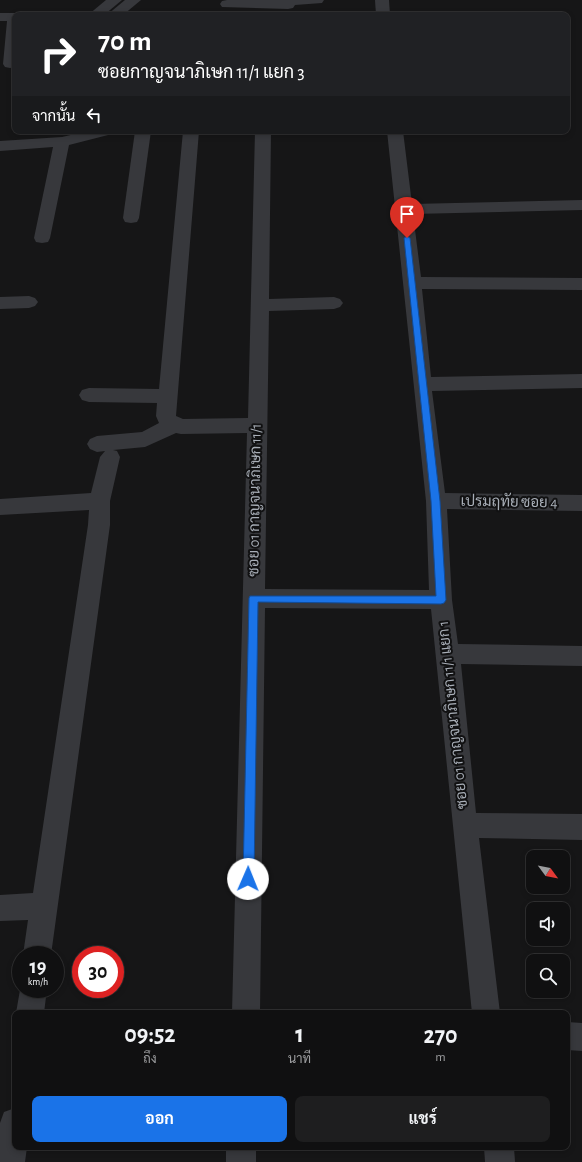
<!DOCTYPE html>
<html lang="th">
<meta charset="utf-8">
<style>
:root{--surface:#101011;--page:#1e1e1f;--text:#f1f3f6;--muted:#9c9d9f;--line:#303031;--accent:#1a73e8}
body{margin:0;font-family:"Alegreya Sans",Sarabun,sans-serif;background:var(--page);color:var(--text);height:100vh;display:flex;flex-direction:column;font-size:15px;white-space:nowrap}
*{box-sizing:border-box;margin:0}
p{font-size:13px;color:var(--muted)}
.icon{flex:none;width:22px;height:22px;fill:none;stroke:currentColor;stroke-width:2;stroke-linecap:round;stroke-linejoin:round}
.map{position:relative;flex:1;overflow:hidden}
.details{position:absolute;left:12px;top:1010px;width:558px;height:140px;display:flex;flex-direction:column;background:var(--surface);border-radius:8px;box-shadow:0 2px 6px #0003,0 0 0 1px var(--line)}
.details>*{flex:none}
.hud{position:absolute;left:12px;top:12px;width:558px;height:122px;border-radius:8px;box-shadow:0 2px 6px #0003,0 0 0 1px var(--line);background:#202124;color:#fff;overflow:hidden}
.needle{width:26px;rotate:122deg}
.buttons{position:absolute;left:526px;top:850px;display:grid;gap:8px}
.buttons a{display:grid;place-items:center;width:44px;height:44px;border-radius:8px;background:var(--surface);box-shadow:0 2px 6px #0003,0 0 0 1px var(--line);font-size:20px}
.speed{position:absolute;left:12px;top:946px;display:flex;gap:8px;font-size:20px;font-weight:700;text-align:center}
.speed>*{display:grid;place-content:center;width:52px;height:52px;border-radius:50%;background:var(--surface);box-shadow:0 2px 6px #0003,0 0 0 1px var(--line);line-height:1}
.speed small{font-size:10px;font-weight:400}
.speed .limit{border:6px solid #d22;background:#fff;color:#111}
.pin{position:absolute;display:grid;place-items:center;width:34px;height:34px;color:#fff;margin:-41px -17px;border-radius:50% 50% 50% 0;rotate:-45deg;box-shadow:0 0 4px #0007}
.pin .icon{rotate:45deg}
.me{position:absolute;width:44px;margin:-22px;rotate:1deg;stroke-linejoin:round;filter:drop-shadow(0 0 3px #0008)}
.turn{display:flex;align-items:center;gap:14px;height:84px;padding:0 20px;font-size:18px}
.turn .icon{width:52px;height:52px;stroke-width:2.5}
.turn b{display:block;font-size:28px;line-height:34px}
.then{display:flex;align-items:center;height:38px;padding:0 20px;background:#0003;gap:8px;font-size:15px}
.eta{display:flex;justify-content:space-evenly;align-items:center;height:68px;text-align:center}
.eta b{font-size:24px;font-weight:700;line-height:28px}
.primary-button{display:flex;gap:8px;margin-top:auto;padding:8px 20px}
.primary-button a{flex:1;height:46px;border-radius:8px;background:var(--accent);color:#fff;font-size:16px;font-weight:700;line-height:46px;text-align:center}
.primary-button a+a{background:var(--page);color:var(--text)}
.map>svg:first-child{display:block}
</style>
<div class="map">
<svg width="582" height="1162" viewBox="0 0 582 1162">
<rect width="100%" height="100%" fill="#161617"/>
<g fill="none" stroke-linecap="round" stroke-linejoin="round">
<g fill="#37383c" fill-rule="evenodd">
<polygon points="106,0 122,0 104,15 88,15"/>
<polygon points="125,0 141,0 123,15 107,15"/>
<polygon points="227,0 324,0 322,3 295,5 293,8 288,9 222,7 220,4 222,1"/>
<polygon points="375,0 389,0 390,15 376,15"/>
<polygon points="0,13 14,13 19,15 15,15 15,67 10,68 5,67 3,64 7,21 0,21"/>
<polygon points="88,131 115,131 112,134 69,145 50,238 48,242 42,243 36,242 34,238 53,147 0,151 0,141 62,137"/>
<polygon points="135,131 151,131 139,218 137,222 131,223 125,222 123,218"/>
<polygon points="183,131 199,131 176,416 183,419 248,418 255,131 271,131 269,299 334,297 340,299 343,303 340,307 334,309 269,311 265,589 429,590 426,501 387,131 403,131 412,204 582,200 582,210 413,214 421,277 582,278 582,290 422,289 431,377 582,374 582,388 432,391 445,493 582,495 582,511 447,509 452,600 458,644 582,646 582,666 461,664 476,813 582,814 582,840 479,838 500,1013 472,1013 431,609 265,608 260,1013 232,1013 247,433 181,434 176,433 145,447 113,450 117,451 120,457 110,501 110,525 51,955 23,955 28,920 0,921 0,895 33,893 88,525 89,510 0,515 0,499 91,493 100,457 105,451 97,452 90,449 87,444 90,439 97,436 142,432 159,423 156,416 157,403 89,402 82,400 79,395 82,390 89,388 159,389"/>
<polygon points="29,296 35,298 38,302 35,306 29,308 0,309 0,297"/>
<polygon points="21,984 21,989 47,989 44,1013 16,1013"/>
<polygon points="567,1022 582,1023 582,1051 567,1050"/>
<polygon points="15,1108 15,1147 27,1147 25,1162 0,1162 0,1123 4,1112"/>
<rect x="226" y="1147" width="30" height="15"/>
<polygon points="484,1147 514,1147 515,1162 485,1162"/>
</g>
</g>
<polygon fill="#1a73e8" stroke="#114b97" points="407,236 410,238 440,501 446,600 444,603 441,604 258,602 254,879 252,882 248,884 245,882 243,879 249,598 250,596 436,596 431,501 404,238"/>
<g text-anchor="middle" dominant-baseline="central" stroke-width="4" stroke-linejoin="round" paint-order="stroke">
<g font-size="15" fill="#a8aeb7" stroke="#111112">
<text transform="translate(255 500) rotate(-89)">ซอย 01 กาญจนาภิเษก 11/1</text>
<text transform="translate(509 502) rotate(1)">เปรมฤทัย ซอย 4</text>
<text transform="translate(453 715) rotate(-96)">ซอย 01 กาญจนาภิเษก 11/1 แยก 1</text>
</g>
</g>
</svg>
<div class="buttons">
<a><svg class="needle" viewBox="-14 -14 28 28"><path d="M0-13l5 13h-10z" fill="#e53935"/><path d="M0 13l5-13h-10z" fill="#9c9d9f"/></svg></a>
<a><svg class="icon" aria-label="sound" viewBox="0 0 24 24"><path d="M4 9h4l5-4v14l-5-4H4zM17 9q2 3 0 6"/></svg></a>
<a><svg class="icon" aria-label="search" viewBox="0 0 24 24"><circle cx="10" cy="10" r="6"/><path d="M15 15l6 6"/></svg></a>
</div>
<div class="speed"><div>19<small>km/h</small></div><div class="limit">30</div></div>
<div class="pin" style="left:407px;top:238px;background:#d93025"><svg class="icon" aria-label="arrive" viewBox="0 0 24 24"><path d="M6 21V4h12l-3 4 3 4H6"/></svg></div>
<svg class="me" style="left:248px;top:879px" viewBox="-20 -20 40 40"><circle r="19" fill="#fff"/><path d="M0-13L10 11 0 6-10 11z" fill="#1a73e8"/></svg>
<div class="hud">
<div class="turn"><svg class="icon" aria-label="right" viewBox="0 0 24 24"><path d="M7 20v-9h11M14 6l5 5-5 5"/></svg><div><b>70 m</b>ซอยกาญจนาภิเษก 11/1 แยก 3</div></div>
<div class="then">จากนั้น<svg class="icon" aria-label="left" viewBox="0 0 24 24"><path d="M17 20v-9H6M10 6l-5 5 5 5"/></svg></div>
</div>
<section class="details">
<div class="eta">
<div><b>09:52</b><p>ถึง</p></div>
<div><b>1</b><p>นาที</p></div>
<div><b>270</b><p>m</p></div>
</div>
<div class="primary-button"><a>ออก</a><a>แชร์</a></div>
</section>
</div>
